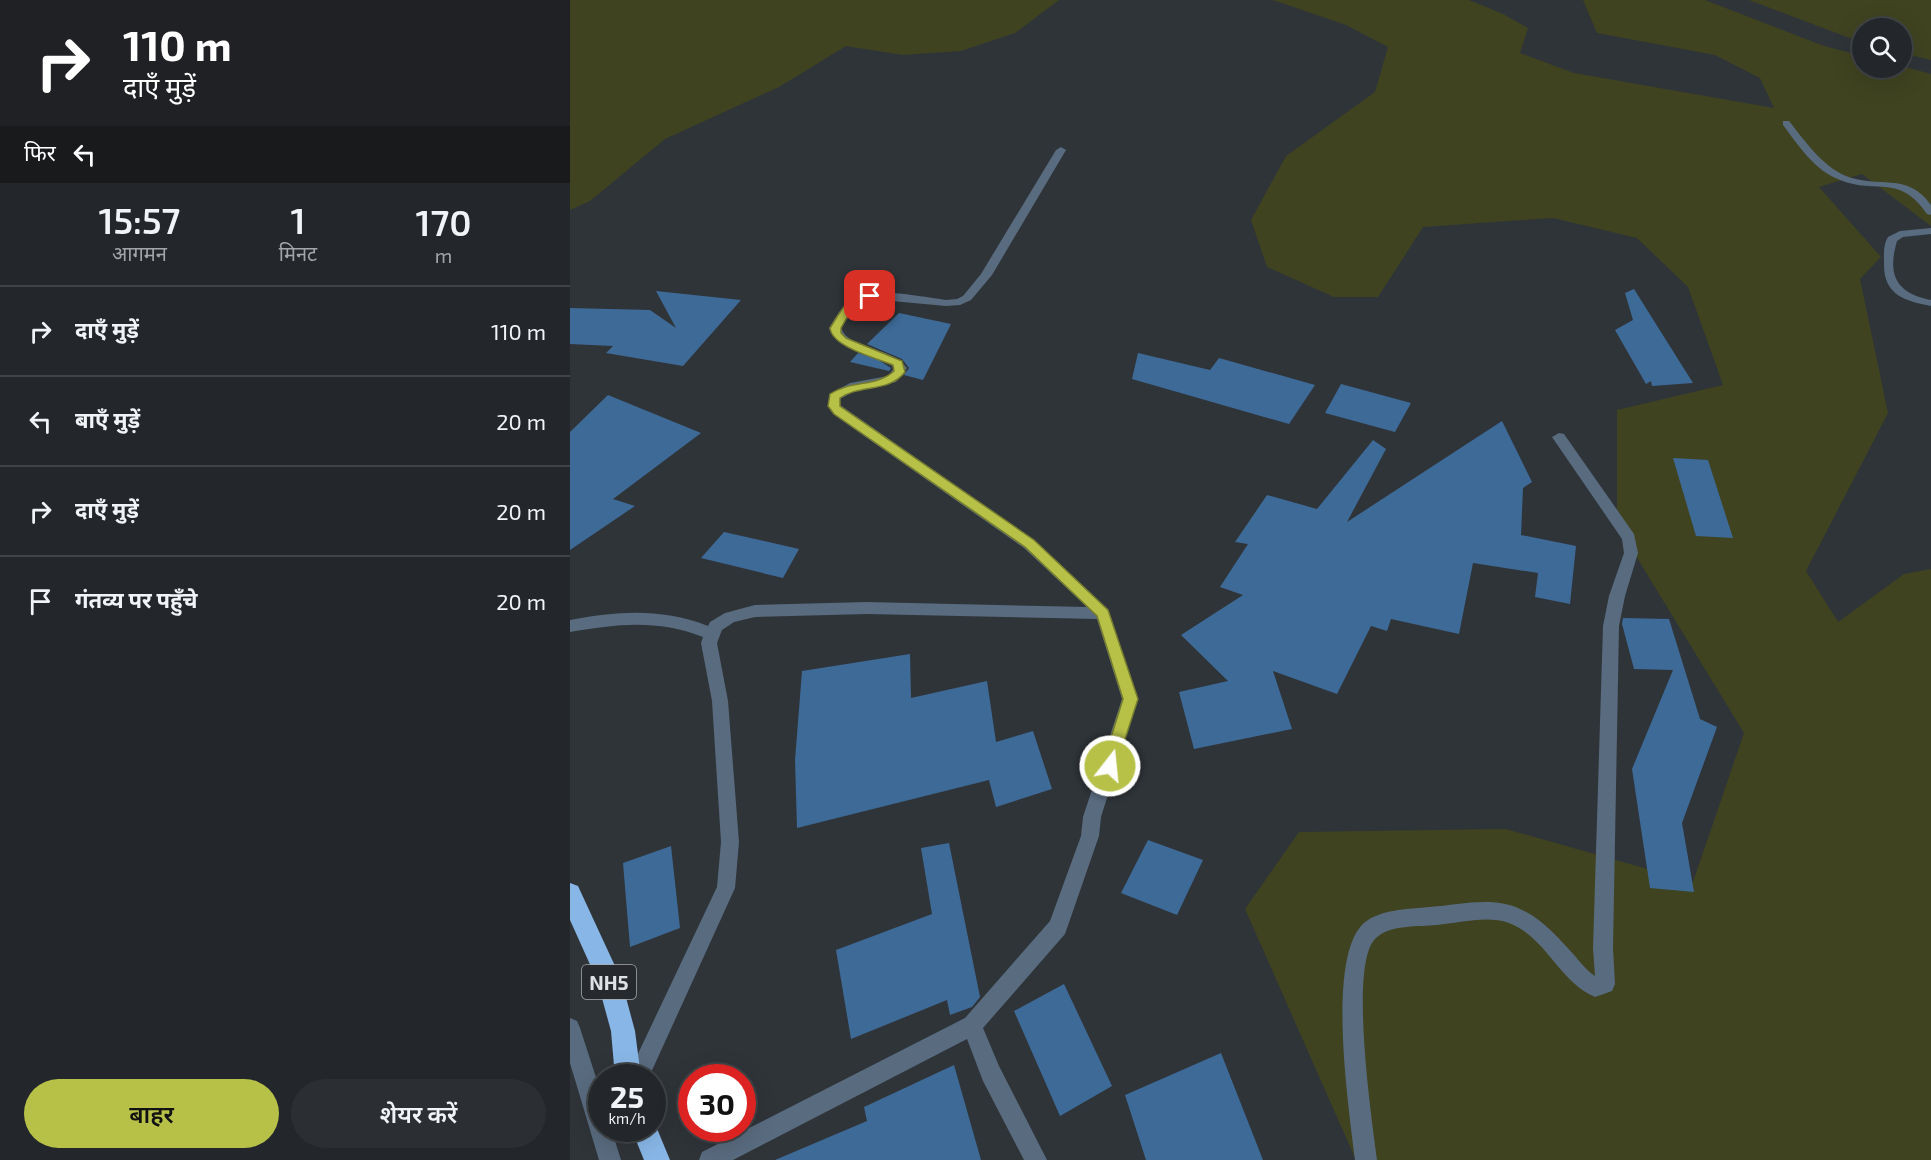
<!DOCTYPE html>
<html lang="hi">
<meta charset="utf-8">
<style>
:root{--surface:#23272b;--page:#2b2f33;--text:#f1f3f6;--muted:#a3a5a9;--line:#404447;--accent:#b7c148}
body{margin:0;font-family:"Exo 2","Noto Sans Devanagari",sans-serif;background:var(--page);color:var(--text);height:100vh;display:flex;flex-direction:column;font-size:22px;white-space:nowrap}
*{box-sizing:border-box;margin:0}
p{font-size:20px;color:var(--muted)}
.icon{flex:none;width:33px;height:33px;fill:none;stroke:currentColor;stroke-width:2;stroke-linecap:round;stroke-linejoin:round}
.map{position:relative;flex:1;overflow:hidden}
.details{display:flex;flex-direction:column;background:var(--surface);width:570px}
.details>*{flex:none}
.banner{background:#202124;color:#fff;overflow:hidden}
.buttons{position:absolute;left:1282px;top:18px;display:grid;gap:12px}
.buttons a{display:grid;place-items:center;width:60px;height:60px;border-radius:50%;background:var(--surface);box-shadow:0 6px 24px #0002,0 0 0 2px var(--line);font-size:30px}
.speed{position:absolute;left:18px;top:1064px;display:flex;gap:12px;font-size:30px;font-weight:700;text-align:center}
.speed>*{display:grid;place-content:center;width:78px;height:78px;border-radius:50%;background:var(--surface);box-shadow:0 6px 24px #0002,0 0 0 2px var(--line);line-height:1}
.speed small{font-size:15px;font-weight:400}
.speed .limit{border:9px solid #d22;background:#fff;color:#111}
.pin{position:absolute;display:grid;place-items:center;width:51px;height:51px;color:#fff;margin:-26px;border-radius:12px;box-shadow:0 3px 9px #0006}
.me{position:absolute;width:66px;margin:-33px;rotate:16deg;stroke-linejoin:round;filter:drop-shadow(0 0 4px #0008)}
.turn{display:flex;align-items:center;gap:21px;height:126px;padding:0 24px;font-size:27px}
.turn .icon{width:78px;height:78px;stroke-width:2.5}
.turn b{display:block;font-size:42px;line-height:51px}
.then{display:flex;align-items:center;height:57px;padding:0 24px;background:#0003;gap:12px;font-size:22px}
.eta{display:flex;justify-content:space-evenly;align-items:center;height:102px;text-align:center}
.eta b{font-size:36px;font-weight:600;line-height:42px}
.cta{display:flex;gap:12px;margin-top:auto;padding:12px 24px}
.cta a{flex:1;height:69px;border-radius:36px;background:var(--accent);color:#111;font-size:24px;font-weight:600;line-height:69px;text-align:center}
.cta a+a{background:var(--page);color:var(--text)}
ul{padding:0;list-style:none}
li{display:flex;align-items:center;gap:18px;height:90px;padding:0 24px;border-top:2px solid var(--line)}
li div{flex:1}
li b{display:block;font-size:22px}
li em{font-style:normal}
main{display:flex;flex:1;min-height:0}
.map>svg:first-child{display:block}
</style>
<main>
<section class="details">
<div class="banner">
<div class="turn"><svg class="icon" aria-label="right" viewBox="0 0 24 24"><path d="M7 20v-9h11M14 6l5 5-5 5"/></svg><div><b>110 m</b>दाएँ मुड़ें</div></div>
<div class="then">फिर<svg class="icon" aria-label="left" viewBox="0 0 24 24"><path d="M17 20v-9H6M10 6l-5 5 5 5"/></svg></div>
</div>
<div class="eta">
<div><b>15:57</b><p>आगमन</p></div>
<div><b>1</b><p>मिनट</p></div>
<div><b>170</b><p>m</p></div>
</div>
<ul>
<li><svg class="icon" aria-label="right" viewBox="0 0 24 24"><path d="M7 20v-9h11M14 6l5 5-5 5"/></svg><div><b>दाएँ मुड़ें</b></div><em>110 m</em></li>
<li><svg class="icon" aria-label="left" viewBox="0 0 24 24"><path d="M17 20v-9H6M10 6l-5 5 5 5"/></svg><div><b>बाएँ मुड़ें</b></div><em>20 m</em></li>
<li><svg class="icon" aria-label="right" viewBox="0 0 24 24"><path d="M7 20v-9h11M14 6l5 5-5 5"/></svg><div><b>दाएँ मुड़ें</b></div><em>20 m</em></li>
<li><svg class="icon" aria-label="arrive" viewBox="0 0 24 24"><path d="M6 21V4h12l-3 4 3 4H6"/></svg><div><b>गंतव्य पर पहुँचे</b></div><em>20 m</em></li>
</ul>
<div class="cta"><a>बाहर</a><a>शेयर करें</a></div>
</section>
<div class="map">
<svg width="1361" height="1160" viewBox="0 0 1361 1160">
<rect width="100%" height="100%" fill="#2f3439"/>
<g fill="#3f4320">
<polygon points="0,0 489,0 445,33 391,51 333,55 276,46 209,87 95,139 20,201 0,210"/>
<polygon points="703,0 899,0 933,14 958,28 950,53 1004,73 1204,108 1190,78 1145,55 1027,33 1013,0 1135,0 1254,46 1293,56 1293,68 1332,66 1361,74 1361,226 1292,174 1249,187 1311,257 1290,279 1318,413 1236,571 1268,622 1334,574 1361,569 1361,1160 786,1160 675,909 729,832 936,829 1123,882 1174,733 1047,525 1047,410 1153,385 1118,287 1067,238 983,218 853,227 808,297 764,297 697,267 681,220 716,156 805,92 818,47 776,25"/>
<polygon points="1179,0 1361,0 1361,60 1332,53 1332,28 1293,28 1293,43"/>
</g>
<g fill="#3e6a97">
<polygon points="1064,289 1079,313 1123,383 1082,386 1081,381 1076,384 1045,330 1063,320 1055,293"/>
<polygon points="86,291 171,300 113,366 36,353 43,346 0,344 0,308 80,310 106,328"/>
<polygon points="329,313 381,324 353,380 334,375 339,368 332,359 297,344"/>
<polygon points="288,353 307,359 321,368 319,371 280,362"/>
<polygon points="568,353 640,370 649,358 745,385 719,424 562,379"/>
<polygon points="771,384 841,403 825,432 755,413"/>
<polygon points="38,395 131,433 43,499 65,506 0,550 0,432"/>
<polygon points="932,421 962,482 953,488 951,535 1006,546 1000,604 965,597 968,573 903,563 889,634 821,619 817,631 801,626 767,694 703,671 722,729 624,749 609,692 658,681 611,635 673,595 650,587 678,544 665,542 697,495 747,509 803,440 816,449 777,522"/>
<polygon points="1103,458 1138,460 1163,538 1126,536"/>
<polygon points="154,532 229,549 213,578 131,558"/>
<polygon points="1053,618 1099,619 1130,719 1147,727 1112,823 1124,892 1080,888 1062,769 1103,670 1064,669 1052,624"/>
<polygon points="340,654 341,698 417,681 426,742 463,731 482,789 426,807 419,780 227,828 225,760 232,671"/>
<polygon points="578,840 633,860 607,915 551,893"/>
<polygon points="379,843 410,997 402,1007 380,1015 377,1000 281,1039 266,950 362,914 351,848"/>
<polygon points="101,846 110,928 60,947 53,863"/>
<polygon points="494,984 542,1086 490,1116 444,1011"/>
<polygon points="651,1053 693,1160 576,1160 555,1095"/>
<polygon points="384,1065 411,1160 205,1160 297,1121 294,1107"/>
</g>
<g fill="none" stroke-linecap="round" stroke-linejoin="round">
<g fill="#596b7f" fill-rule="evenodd">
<path d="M1213,121H1219C1235,141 1252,166 1276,176C1308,189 1337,171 1361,205V215L1357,214C1329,173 1308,195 1270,180C1245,171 1228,145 1213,125Z"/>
<path d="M491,147L496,150L422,275L401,300L390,305L376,306L300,299L283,310L271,328C280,351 321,346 337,368L326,382L288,389L270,399V405L464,540L538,609L568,699L531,817L529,836L495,934L413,1028L429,1066L477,1160H454L413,1081L397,1039L163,1160H129L132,1152L395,1018L480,921L511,836L513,817L552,699L527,619L297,614L185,617L164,622L152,630L147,643L158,701L169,842L165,888L79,1077H57L147,887L151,842L142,701L131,643L133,637C88,619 47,624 0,632V620C49,611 91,608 138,626L140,622L155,613L185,605L297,602L517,607L454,548L263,414L258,406L260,394L280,383L318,376L324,368C306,348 270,357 259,328C266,318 272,305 282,299C303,286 352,297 376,300L387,299L393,296L411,274L486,150Z"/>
<path d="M1361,228V234L1333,237L1327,241C1317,275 1326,293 1361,300V306C1335,301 1314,295 1314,265C1314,255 1313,245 1318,237L1330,231Z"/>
<path d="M989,433L994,434L1064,534L1068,553L1055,596L1049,626L1043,948L1045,984L1042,991L1025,997C989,982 976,937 939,923C917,915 889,923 867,925C849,927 819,924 805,939C779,966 802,1120 807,1160H785C779,1109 757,965 791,926C806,909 839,909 860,907C890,905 922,896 950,909C973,919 989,939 1005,956C1011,963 1017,971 1025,976L1023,948L1033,626L1039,596L1054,553L1052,539L982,437Z"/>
<polygon points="0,1018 7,1021 10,1028 32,1096 32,1128 41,1128 51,1160 29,1160 0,1063"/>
</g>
<g fill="#88b7e7" fill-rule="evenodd">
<polygon points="0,883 8,886 51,979 65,1031 71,1077 45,1077 41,1031 27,980 0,920"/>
<polygon points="82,1118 83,1119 100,1160 74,1160 61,1128 82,1128"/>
</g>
</g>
<path fill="#b7c148" stroke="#777d2f" stroke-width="1.5" d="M300,293L304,294V298C285,302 280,312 271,328V333L276,338L332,361L335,372C319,393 290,384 270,398V406L464,540L538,610L568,699L545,770L540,772L534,770L532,766L553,699L527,616L455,547L264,414L258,406L260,394C281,380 307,387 324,371L323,365C306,358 262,347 260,328C273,308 275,298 300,293Z"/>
<g text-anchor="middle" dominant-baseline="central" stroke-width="4.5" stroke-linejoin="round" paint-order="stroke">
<rect fill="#262a2f" stroke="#a8abae" stroke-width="1.5" x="12" y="965" width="54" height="34" rx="4.5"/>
<g font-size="20" font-weight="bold" fill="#dfe2e5">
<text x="39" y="982">NH5</text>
</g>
</g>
</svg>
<div class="buttons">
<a><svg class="icon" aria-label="search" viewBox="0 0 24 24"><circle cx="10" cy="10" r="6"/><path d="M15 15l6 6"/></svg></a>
</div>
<div class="speed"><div>25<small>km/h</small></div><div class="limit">30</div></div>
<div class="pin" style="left:300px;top:296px;background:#d93025"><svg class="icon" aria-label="arrive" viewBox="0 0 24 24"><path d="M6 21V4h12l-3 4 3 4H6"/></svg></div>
<svg class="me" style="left:540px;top:766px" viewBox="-20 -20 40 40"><circle r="17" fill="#b7c148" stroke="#fff" stroke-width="3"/><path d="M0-11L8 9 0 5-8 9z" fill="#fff"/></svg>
</div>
</main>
